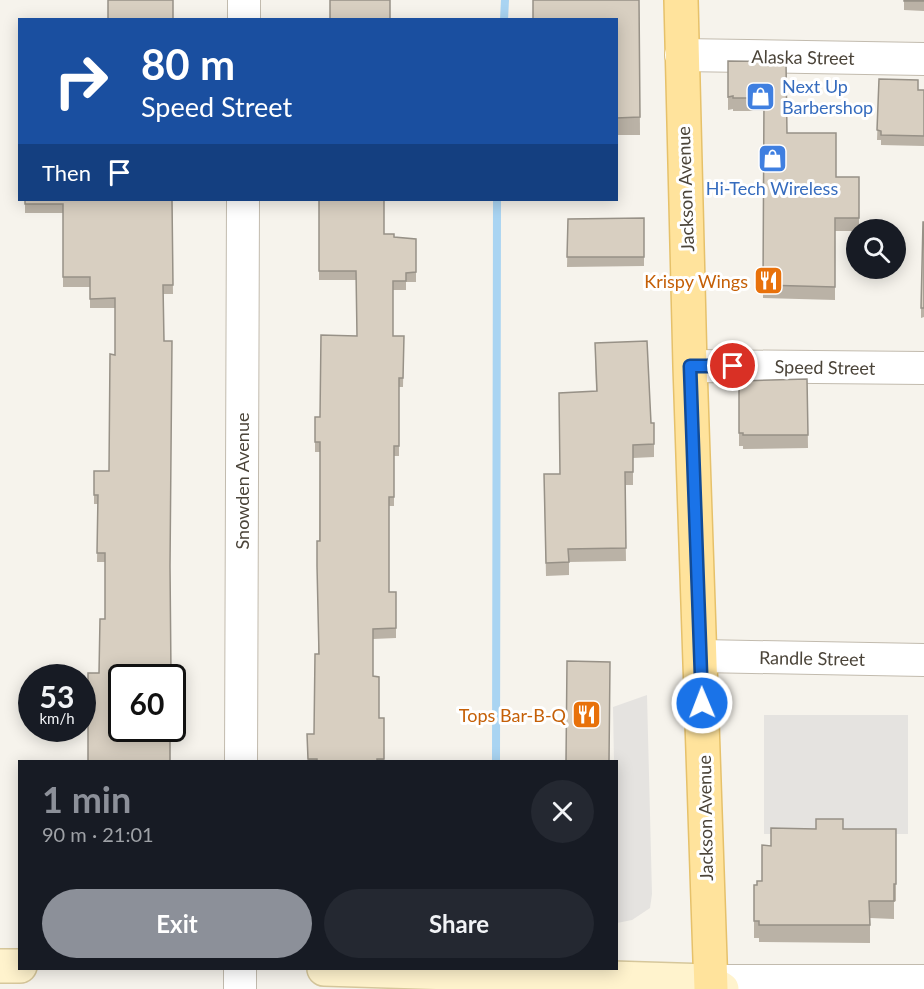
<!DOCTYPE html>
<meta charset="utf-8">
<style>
:root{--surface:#171b24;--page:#242831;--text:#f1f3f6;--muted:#9ea1a6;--accent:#8c9099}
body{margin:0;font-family:Lato,sans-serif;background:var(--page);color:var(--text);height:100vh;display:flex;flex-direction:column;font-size:22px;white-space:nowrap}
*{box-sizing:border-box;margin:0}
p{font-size:20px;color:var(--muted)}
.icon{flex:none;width:33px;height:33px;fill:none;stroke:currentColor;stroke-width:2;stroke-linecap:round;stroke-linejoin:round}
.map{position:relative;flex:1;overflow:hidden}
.panel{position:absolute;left:18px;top:760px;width:600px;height:210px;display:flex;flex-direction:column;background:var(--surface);border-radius:0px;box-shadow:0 3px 15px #0003}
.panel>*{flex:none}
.top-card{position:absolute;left:18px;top:18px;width:600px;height:183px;border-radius:0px;box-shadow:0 3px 15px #0003;background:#1a4fa0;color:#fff;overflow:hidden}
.controls{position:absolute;left:846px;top:219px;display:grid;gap:12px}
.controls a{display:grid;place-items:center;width:60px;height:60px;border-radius:50%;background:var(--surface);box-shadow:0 3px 15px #0003;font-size:30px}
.speed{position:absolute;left:18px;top:664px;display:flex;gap:12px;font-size:30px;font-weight:700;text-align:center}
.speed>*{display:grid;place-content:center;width:78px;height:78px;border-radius:50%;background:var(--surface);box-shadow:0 3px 15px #0003;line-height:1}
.speed small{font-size:15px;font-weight:400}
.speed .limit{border:3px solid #111;border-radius:9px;background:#fff;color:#111}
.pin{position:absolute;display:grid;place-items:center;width:51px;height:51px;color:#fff;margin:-26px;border:3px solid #fff;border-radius:50%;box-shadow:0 2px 6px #0007}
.me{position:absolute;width:66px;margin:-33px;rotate:359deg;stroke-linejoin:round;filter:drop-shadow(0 0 4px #0008)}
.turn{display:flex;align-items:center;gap:21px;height:126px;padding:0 24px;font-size:27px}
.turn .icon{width:78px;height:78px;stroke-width:2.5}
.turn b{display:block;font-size:42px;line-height:51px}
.then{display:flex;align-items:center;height:57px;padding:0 24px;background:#0003;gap:12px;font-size:22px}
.round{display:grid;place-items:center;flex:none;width:63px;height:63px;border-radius:32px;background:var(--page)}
.headline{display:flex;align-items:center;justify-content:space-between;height:102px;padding:0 24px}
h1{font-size:36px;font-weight:700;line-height:45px;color:var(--accent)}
.cta{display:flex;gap:12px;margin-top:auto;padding:12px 24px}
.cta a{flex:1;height:69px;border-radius:36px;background:var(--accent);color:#fff;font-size:24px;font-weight:700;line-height:69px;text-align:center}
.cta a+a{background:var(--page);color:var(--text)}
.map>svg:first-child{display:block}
</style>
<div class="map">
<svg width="924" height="989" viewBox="0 0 924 989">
<rect width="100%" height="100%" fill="#f6f3ec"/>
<g fill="#e5e3e0">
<polygon points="647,695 652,894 650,908 632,920 617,923 616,762 614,762 613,707"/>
<rect x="764" y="715" width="144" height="119"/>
</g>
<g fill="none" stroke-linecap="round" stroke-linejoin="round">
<g stroke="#a9d4f2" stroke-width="8">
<polyline points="504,20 505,0"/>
<polyline points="496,762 497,200"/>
</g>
<defs>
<g id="street">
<polyline points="244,20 244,0"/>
<polyline points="681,55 924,59"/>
<polyline points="690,366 924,368"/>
<polyline points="701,656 924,660"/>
<polyline points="241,762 243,200"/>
<polyline points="240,969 240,989"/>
<polyline points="709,981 924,981"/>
</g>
<g id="secondary">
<polyline points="0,966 20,966"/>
<polyline points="324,969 709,981 722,989"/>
</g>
<polyline id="primary" points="681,0 690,366 711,989"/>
</defs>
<use href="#street" stroke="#c2bbae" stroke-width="34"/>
<use href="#secondary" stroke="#d6c79b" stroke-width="36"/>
<use href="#primary" stroke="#e6c16a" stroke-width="36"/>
<use href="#street" stroke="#fff" stroke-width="32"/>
<use href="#secondary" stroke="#fff3cd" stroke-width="33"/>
<use href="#primary" stroke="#ffe39c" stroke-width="33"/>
</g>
<g fill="#bab2a6">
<polygon points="639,0 640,135 616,135 616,20"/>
<polygon points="904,0 924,0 924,11 904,10"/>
<polygon points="728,61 786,62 787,133 836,177 859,177 859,230 856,230 856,231 835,231 835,300 763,298 764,111 733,111 733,109 728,110"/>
<polygon points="879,79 918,90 924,90 924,146 881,145 881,140 877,140"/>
<polygon points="25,200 172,200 173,294 163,294 170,571 171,674 173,674 173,715 172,715 172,678 99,673 105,619 105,562 97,562 98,504 94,504 94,471 109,471 115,355 115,308 90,308 90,287 63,287 63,213 25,213"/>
<polygon points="319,200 384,234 394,237 416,239 416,282 406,282 406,290 393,290 393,336 404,336 403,387 399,387 399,456 394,456 394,506 389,506 389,592 396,592 396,638 373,639 373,676 379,718 384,718 384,762 308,762 307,734 314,734 318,654 320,452 315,452 315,417 320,417 357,336 356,280 319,280"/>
<polygon points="644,218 644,266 567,267 568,219"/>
<polygon points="924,222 924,317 921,318 921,308"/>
<polygon points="595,343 651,423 654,423 654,457 633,458 633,485 625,485 626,561 569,562 569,575 546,576 544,474 560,474 596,391"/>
<polygon points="807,379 808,448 743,449 743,446 739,446 739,381"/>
<polygon points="843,829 896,829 896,901 894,902 894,919 870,918 870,943 759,942 759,938 754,938 754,885 757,885 762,881 771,846"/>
</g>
<g fill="#d8cfc1" stroke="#979187" stroke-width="1.5">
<rect x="108" y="0" width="65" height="20"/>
<rect x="330" y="0" width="60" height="20"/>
<polygon points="533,0 639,0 640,117 616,118 616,20 533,20"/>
<rect x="904" y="0" width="20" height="1"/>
<polygon points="728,61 786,62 787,133 836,133 836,177 859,177 859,218 835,218 835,287 763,285 764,98 733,98 733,96 728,97"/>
<polygon points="879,79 918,80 918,90 924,90 924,136 881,135 881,131 877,130"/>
<polygon points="25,200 172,200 173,285 163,285 164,341 172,341 170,566 171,674 173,674 173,706 172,706 172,678 122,678 122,729 170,729 170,762 88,762 88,673 99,673 100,619 105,619 105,553 97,553 98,495 94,495 94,471 109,471 110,354 115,355 115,298 90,299 90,277 63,277 63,204 25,204"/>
<polygon points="319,200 384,200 384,234 394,234 394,237 416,239 416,272 406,273 406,281 393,281 393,336 404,336 403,378 399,378 399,446 394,446 394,497 389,497 389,592 396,592 396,628 373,629 373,676 379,677 379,718 384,718 384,759 377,759 377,762 317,762 317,759 308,759 307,734 314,734 315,654 319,654 317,566 317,541 320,541 320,442 315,442 315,417 320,417 321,335 357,336 356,271 319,271"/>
<polygon points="644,218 644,257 567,257 568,219"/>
<polygon points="923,222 924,222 924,308 921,308"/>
<polygon points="647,341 651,423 654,423 654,444 633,445 633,472 625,472 626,548 568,549 569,562 546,563 544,474 560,474 559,393 597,391 595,343"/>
<polygon points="807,379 808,435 743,435 743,433 739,433 739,381"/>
<polygon points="567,661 610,662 609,762 566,762"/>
<polygon points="816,819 843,819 843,829 896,829 896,884 894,884 894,901 869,901 870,925 759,925 759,921 754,921 754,885 757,885 757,881 762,881 762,845 771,846 771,828 816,829"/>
</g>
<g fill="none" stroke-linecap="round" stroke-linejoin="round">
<defs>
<polyline id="route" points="702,703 690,366 733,366"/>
</defs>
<use href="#route" stroke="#114b97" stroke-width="15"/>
<use href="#route" stroke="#1a73e8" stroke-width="10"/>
</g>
<defs>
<symbol id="shop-square" viewBox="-11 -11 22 22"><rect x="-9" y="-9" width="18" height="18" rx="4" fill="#3f7fe0" stroke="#fff"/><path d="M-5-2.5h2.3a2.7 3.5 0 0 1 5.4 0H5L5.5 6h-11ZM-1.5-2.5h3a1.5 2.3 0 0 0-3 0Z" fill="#fff"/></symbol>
<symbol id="restaurant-square" viewBox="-11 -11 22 22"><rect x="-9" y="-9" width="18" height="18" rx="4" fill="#e8710a" stroke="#fff"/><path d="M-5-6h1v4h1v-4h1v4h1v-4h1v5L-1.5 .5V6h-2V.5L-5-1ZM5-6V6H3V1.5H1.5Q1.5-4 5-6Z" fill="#fff"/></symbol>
</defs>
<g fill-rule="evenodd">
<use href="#shop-square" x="744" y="80" width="33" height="33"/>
<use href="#shop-square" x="756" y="142" width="33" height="33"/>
<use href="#restaurant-square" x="752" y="264" width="33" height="33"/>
<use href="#restaurant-square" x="570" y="698" width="33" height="33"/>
</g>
<g text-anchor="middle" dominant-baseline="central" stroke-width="6" stroke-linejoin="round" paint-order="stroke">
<g font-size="18" fill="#4b4439" stroke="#fff">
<text transform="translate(803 57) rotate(1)">Alaska Street</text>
<text transform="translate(685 189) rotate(-92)">Jackson Avenue</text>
<text transform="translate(825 367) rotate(1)">Speed Street</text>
<text transform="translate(242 481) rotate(-90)">Snowden Avenue</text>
<text transform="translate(812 658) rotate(1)">Randle Street</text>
<text transform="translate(705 818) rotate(-91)">Jackson Avenue</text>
</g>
<g font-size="18" fill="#366cbe" stroke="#fff" text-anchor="start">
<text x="782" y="86">Next Up<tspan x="782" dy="21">Barbershop</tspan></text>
<text x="772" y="188" text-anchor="middle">Hi-Tech Wireless</text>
</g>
<g font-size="18" fill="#c56008" stroke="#fff" text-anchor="end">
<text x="748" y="281">Krispy Wings</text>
<text x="566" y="715">Tops Bar-B-Q</text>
</g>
</g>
</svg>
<div class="controls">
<a><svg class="icon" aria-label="search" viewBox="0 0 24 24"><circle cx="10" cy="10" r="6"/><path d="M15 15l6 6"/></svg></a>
</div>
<div class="speed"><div>53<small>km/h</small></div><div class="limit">60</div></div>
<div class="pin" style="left:733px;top:366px;background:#d93025"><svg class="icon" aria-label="arrive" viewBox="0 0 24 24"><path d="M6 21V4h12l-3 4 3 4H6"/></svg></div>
<svg class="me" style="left:702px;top:703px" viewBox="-20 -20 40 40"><circle r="17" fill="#1a73e8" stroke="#fff" stroke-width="3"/><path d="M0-11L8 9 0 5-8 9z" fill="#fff"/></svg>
<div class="top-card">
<div class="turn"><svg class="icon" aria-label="right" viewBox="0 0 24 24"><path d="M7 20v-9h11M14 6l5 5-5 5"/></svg><div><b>80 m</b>Speed Street</div></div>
<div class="then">Then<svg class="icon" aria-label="arrive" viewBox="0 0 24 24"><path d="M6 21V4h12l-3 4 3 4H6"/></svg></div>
</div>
<section class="panel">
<div class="headline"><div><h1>1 min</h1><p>90 m · 21:01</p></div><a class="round"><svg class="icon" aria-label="close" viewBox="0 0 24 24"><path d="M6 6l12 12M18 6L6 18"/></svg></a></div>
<div class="cta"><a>Exit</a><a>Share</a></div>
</section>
</div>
